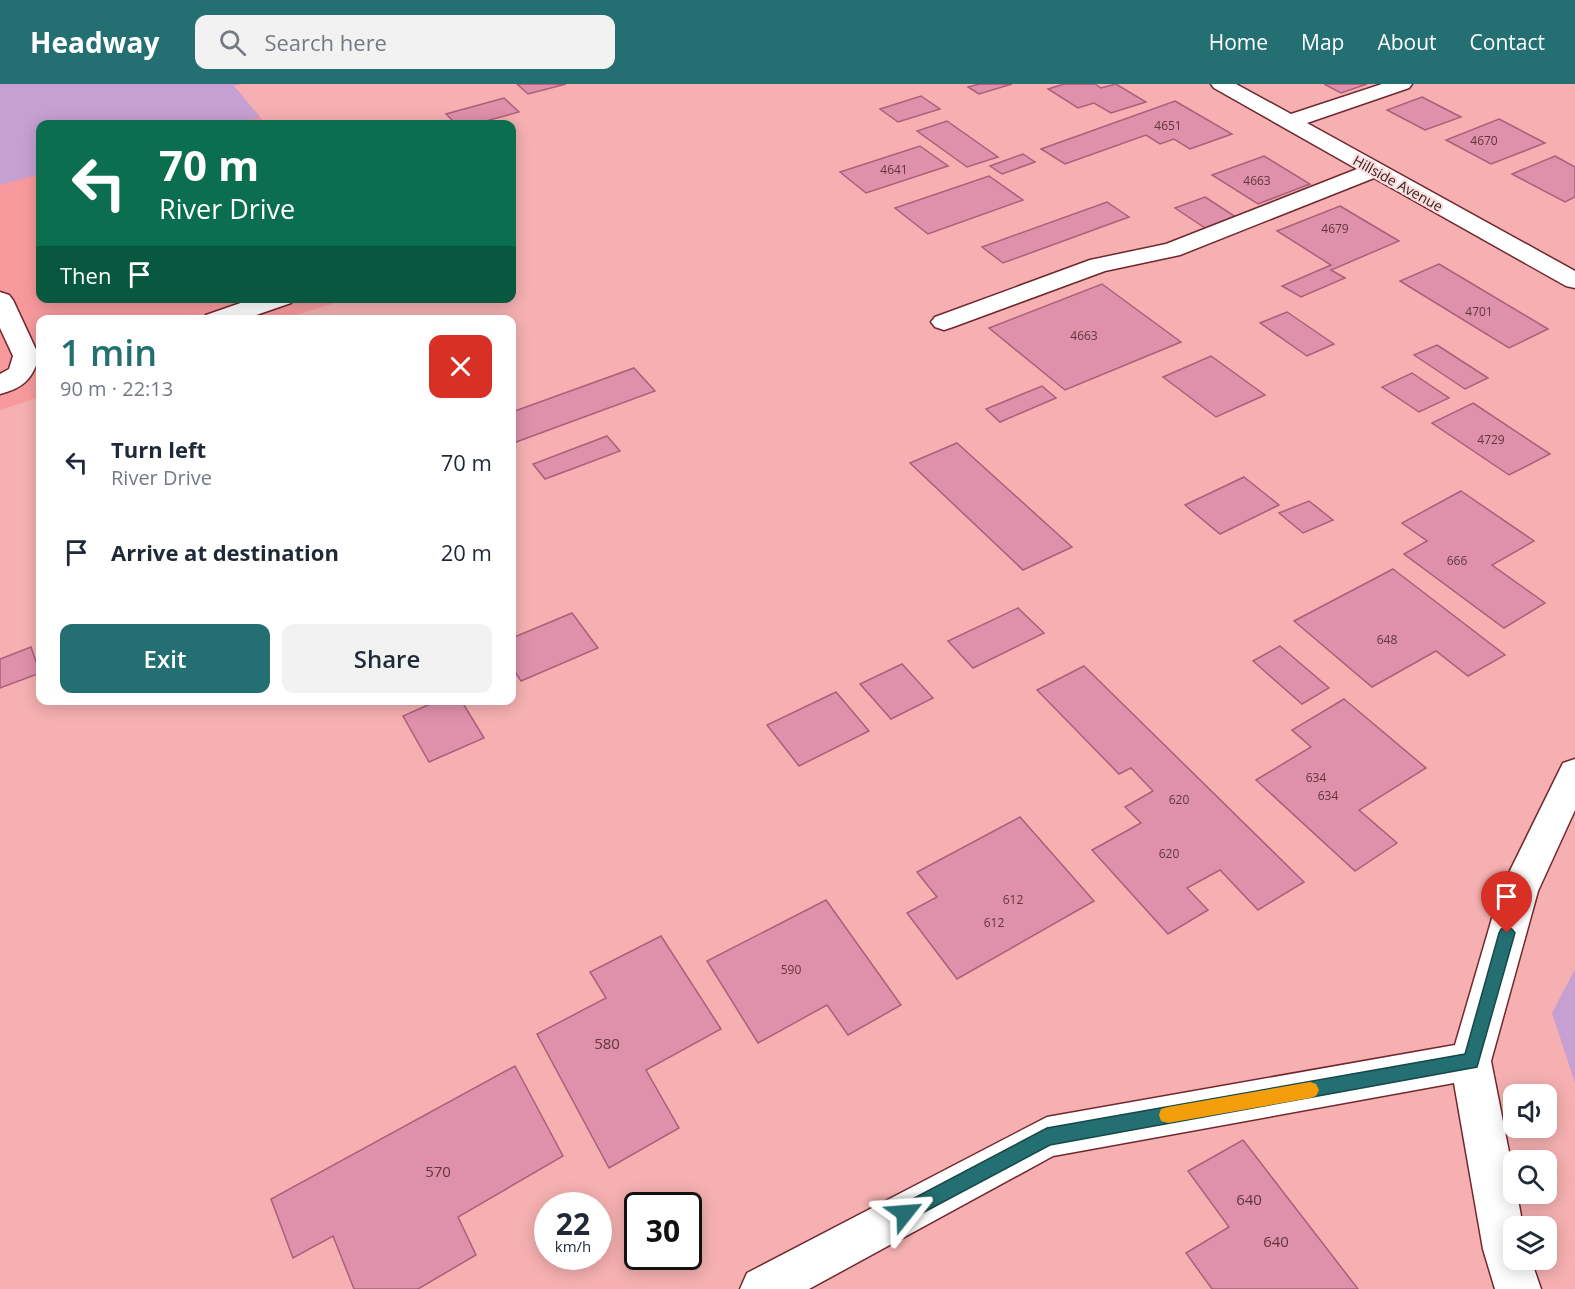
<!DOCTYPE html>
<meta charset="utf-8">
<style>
:root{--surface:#fff;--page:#f2f2f3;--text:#1f2937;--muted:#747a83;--accent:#246f72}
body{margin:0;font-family:"Open Sans",sans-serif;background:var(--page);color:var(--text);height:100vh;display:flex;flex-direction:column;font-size:22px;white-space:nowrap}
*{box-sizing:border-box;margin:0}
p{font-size:20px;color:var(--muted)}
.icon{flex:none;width:33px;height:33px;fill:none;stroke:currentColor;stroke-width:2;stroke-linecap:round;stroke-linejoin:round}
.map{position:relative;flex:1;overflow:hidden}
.side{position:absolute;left:36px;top:231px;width:480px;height:390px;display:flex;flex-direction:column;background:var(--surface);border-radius:12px;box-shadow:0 3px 15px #0003}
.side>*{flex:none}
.banner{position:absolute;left:36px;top:36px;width:480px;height:183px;border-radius:12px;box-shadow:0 3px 15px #0003;background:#0b6e4f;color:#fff;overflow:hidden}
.tools{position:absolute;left:1503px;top:1000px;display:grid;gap:12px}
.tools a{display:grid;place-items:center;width:54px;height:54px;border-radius:12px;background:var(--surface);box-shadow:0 3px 15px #0003;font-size:30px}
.speed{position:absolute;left:534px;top:1108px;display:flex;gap:12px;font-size:30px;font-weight:700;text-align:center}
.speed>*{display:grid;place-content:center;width:78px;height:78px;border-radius:50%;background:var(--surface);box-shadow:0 3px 15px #0003;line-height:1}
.speed small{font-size:15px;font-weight:400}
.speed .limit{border:3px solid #111;border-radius:9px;background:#fff;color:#111}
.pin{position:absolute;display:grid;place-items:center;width:51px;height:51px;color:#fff;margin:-62px -26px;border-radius:50% 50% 50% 0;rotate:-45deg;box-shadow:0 0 6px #0007}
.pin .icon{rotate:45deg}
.me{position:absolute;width:66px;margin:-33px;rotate:62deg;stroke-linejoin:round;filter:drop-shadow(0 0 4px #0008)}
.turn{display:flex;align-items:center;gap:21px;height:126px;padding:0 24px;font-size:27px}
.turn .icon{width:78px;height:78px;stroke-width:2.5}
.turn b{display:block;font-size:42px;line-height:51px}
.then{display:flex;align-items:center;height:57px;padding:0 24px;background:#0003;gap:12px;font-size:22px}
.round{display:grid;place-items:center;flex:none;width:63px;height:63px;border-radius:12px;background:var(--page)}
.head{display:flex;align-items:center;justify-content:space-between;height:102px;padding:0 24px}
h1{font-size:36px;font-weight:600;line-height:45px;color:var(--accent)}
.primary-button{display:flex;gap:12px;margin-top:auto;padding:12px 24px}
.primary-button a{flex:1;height:69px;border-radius:12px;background:var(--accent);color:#fff;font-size:24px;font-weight:600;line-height:69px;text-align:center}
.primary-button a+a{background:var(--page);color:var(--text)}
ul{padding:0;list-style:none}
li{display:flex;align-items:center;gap:18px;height:90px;padding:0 24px}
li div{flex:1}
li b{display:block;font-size:22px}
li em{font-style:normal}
header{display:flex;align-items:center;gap:36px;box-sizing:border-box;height:84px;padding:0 30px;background:var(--accent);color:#fff}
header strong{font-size:28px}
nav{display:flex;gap:33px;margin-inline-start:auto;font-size:21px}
.search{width:420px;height:54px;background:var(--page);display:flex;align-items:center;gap:15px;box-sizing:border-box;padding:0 21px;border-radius:12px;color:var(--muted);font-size:22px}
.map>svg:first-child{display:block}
</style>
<header>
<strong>Headway</strong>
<div class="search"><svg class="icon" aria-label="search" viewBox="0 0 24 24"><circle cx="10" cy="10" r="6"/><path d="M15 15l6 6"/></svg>Search here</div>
<nav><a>Home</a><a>Map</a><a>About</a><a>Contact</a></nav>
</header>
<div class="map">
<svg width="1575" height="1205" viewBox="0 0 1575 1205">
<rect width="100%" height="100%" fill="#f6b0b1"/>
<polygon fill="#f89a9d" points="0,0 241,0 234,2 266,40 40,40 40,214 348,215 283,235 40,236 40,313 0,326"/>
<g fill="#c6a0d1">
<polygon points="0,0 241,0 234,2 260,33 230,40 40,40 40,90 0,101"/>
<polygon points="1575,885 1575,999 1552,929"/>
</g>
<g fill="#df90aa" stroke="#ab5f7a" stroke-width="1.5">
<polygon points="517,0 566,0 528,10"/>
<polygon points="979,0 1012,0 979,10 968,3"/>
<polygon points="1064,0 1095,0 1101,4 1116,0 1146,18 1111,29 1094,19 1078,24 1048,5"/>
<polygon points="1324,0 1367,0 1341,9"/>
<polygon points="921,12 940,25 898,38 880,25"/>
<polygon points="1422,13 1461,33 1425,46 1387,26"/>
<polygon points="504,14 519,28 475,40 456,40 446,30"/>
<polygon points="1175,17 1232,50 1190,65 1174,55 1160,60 1146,51 1065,80 1041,65"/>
<polygon points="1499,35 1545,59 1491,80 1446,56"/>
<polygon points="947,37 998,73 967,83 917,47"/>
<polygon points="920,62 948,82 866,109 840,88"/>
<polygon points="1023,70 1035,78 1002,90 990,82"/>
<polygon points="1264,72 1310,100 1258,120 1212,91"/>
<polygon points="1555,72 1575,83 1575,113 1565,118 1512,90"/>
<polygon points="989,92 1023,116 928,150 895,124"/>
<polygon points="1205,113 1236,133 1205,144 1175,124"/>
<polygon points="1107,118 1129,133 1003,179 982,163"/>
<polygon points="1340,122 1399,157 1331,186 1345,194 1301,213 1282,202 1331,181 1277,147"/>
<polygon points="1439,180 1548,245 1509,264 1400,197"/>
<polygon points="1102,200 1181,258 1065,306 989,244"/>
<polygon points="1287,228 1334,260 1307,272 1260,239"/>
<polygon points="1437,261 1488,294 1465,305 1414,271"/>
<polygon points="1211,272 1265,311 1216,333 1163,293"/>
<polygon points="634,284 655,307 516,358 512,352 512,328"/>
<polygon points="1412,289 1449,314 1419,328 1382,303"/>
<polygon points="1042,302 1056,314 1000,338 986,325"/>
<polygon points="1473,319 1550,370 1509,391 1432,339"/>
<polygon points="607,352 620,367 545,395 533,380"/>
<polygon points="957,359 1072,463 1023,486 910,379"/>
<polygon points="1244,393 1279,421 1220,450 1185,421"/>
<polygon points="1461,407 1534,457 1492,481 1545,519 1504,544 1404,470 1427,457 1402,439"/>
<polygon points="1309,417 1333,436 1303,449 1279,429"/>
<polygon points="1393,485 1505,571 1468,592 1436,567 1372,603 1294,537"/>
<polygon points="1018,524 1044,549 973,584 948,557"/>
<polygon points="572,529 598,564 521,597 512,583 512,554"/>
<polygon points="1280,562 1329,604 1302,620 1253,577"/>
<polygon points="31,563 40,589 0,604 0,575"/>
<polygon points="902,580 933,614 891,635 860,600"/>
<polygon points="1084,582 1304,798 1258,826 1220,786 1187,804 1208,826 1168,850 1092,766 1141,739 1125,723 1153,707 1131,684 1119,690 1037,606"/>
<polygon points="836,608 869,647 799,682 767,641"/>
<polygon points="1344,615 1426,684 1359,726 1397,759 1355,787 1256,696 1311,663 1292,646"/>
<polygon points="439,616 461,616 484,654 429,678 403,632"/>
<polygon points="1020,733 1094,817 957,895 907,829 937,813 917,788"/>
<polygon points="826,816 901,921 848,951 827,921 758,959 707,877"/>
<polygon points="661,852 721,945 646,986 679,1044 609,1084 537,950 606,914 590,888"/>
<polygon points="515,982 563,1072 458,1133 476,1171 418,1205 354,1205 333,1152 293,1174 271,1115"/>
<polygon points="1243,1056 1358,1205 1212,1205 1186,1169 1229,1143 1188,1087"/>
</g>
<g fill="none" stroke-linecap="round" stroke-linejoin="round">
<defs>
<g id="minor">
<polygon points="1211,0 1236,0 1291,30 1382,0 1412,0 1409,4 1307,39 1575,187 1575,204 1566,202 1374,94 1180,171 1105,187 953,243 944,246 935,243 931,238 935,233 1090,176 1166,160 1357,85 1214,4"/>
<path d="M0,208L9,211L13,216L39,272C33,295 23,304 0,310V290L9,285L13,272L0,244Z"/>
<polygon points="255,214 294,214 291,219 242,236 203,236 206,231"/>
<polygon points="1575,675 1575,726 1538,807 1491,977 1514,1093 1514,1110 1517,1110 1523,1143 1514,1143 1514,1176 1531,1176 1541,1205 1495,1205 1483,1165 1454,999 1053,1072 809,1205 740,1205 747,1189 1047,1033 1455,961 1500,807 1563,679"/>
</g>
</defs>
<use href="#minor" stroke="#70282e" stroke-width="3"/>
<use href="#minor" fill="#fff" fill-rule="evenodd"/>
</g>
<polygon fill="#246f72" stroke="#17484a" stroke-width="1.5" points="1507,843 1512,845 1515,849 1477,983 1050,1061 911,1135 905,1138 899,1135 896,1129 899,1122 1047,1044 1465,970 1499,849 1501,845"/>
<polygon fill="#f59e0b" points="1310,998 1316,1000 1319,1006 1316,1012 1310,1014 1168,1039 1161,1037 1159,1031 1161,1025 1168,1023"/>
<g text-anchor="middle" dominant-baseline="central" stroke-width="4.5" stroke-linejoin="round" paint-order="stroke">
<g font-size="12" fill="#62363d">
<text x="1168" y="41">4651</text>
<text x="1484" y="56">4670</text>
<text x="894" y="85">4641</text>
<text x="1257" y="96">4663</text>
<text x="1335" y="144">4679</text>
<text x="1479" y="227">4701</text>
<text x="1084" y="251">4663</text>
<text x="1491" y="355">4729</text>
<text x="1457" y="476">666</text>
<text x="1387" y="555">648</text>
<text x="1316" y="693">634</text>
<text x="1328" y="711">634</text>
<text x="1179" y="715">620</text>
<text x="1169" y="769">620</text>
<text x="1013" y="815">612</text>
<text x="994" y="838">612</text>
<text x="791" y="885">590</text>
</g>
<g font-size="14" fill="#381819" stroke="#fadede">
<text transform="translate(1398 99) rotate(29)">Hillside Avenue</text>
</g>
<g font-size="15" fill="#62363d">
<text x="607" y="959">580</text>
<text x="438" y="1087">570</text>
<text x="1249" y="1115">640</text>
<text x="1276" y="1157">640</text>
</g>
</g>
</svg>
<div class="tools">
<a><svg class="icon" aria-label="sound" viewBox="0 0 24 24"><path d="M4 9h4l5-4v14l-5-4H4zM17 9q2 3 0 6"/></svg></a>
<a><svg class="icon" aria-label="search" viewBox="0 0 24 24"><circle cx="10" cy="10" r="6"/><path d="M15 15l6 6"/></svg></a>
<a><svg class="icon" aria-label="layers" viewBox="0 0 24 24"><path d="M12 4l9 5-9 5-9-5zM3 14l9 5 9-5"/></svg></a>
</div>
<div class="speed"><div>22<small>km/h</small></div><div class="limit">30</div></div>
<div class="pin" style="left:1507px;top:849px;background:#d93025"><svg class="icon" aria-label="arrive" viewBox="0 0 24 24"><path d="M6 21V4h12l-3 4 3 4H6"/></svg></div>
<svg class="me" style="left:905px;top:1129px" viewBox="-20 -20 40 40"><path d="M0-17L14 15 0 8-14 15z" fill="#246f72" stroke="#fff" stroke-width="4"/></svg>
<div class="banner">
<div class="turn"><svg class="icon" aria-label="left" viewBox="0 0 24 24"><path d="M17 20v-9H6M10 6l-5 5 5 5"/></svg><div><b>70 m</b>River Drive</div></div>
<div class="then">Then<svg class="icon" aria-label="arrive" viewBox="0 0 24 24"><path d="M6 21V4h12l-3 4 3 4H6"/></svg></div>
</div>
<section class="side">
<div class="head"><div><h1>1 min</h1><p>90 m · 22:13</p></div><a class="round" style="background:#d93025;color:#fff"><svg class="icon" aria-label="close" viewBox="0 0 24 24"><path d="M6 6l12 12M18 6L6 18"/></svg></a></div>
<ul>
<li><svg class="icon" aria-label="left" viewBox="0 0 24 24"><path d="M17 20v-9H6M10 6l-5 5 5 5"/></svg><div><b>Turn left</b><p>River Drive</p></div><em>70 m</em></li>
<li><svg class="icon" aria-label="arrive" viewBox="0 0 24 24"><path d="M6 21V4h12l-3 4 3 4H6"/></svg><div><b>Arrive at destination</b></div><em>20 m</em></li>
</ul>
<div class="primary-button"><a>Exit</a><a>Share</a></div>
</section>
</div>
